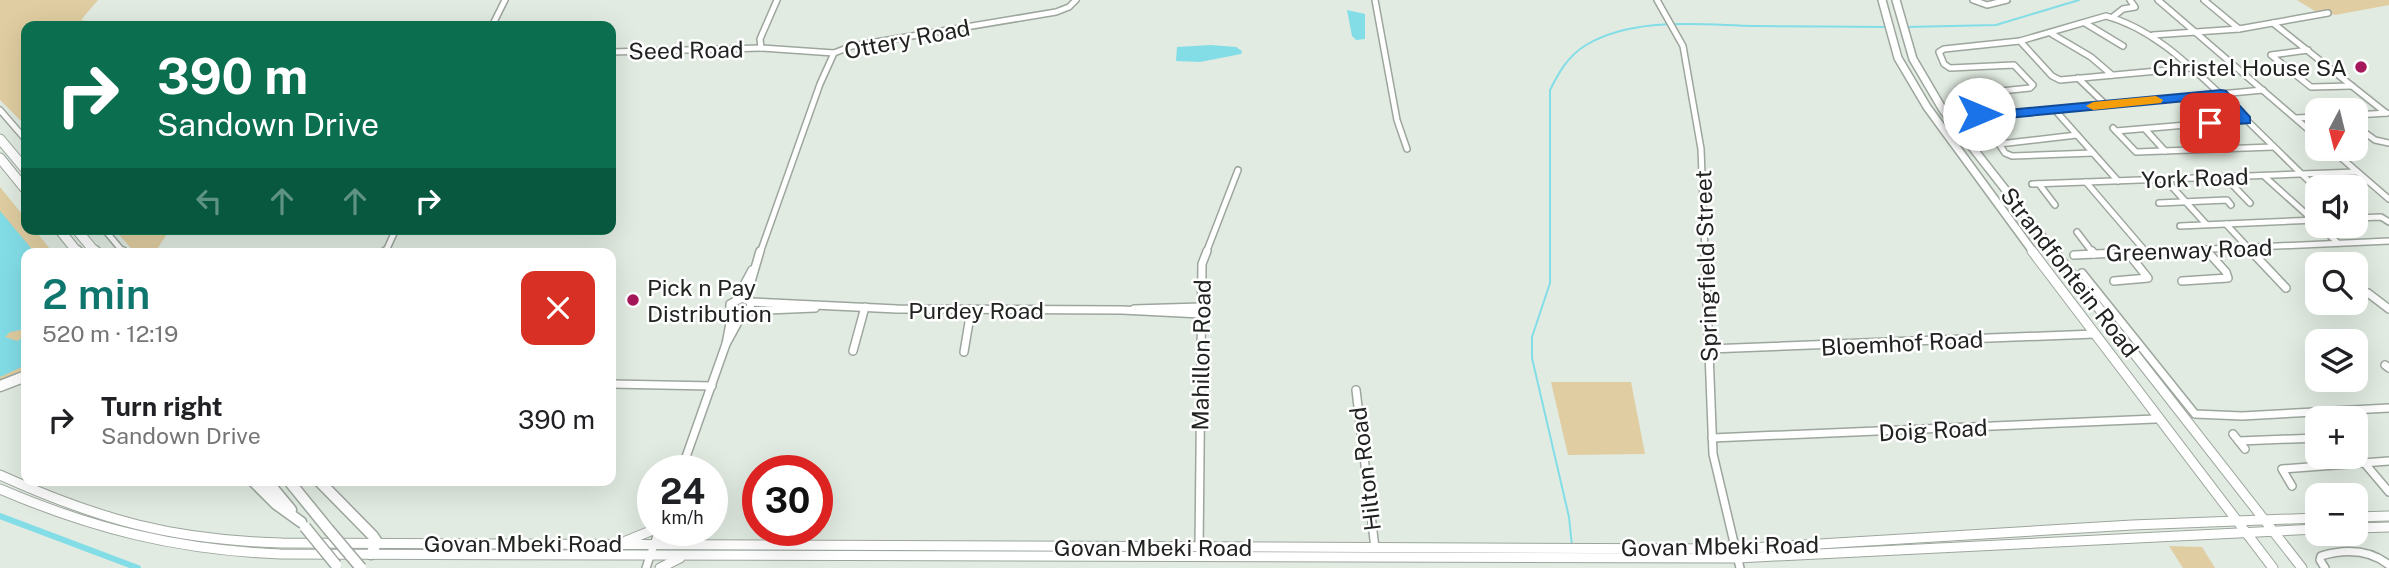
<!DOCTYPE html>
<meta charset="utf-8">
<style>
:root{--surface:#fff;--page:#f6f6f6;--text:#202124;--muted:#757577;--accent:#0f766e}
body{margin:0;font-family:"Public Sans",sans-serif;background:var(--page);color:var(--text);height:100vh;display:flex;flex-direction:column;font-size:26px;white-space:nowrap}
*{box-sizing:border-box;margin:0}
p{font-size:23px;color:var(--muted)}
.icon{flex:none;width:38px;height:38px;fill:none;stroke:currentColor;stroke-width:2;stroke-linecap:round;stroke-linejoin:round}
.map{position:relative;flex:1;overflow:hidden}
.drawer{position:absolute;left:21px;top:248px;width:595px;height:238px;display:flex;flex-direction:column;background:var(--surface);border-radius:14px;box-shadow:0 7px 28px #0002}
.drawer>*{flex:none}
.banner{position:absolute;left:21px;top:21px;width:595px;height:214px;border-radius:14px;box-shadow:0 7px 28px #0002;background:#0b6e4f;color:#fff;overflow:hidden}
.needle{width:46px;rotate:187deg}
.buttons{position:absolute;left:2305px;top:98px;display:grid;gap:14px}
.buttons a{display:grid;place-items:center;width:63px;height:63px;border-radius:14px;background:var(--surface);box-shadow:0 7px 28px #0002;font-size:35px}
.speed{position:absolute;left:637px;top:455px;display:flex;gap:14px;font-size:35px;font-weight:700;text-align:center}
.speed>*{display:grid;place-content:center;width:91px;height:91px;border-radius:50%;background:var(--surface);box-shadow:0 7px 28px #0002;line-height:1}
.speed small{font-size:18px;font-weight:400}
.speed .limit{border:10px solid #d22;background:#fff;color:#111}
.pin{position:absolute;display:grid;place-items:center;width:60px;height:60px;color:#fff;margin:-30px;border-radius:14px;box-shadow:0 4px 10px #0006}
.me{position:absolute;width:77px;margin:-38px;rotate:90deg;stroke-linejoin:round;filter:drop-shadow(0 0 5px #0008)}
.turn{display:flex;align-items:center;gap:24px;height:147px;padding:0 21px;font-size:32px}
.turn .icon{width:91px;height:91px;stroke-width:2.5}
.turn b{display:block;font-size:49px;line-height:60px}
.lanes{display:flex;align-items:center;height:66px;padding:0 21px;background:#0003;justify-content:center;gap:35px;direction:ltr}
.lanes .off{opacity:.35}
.round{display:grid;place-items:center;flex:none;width:74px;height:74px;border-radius:14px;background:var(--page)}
.overview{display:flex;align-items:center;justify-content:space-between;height:119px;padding:0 21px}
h1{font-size:42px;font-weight:600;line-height:52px;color:var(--accent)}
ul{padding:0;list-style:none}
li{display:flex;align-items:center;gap:21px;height:105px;padding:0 21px}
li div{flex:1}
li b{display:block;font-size:26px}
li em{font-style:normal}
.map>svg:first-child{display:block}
</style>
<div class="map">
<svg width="2389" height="568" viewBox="0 0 2389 568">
<rect width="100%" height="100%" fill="#e1ebe1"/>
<g fill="#e0cda1">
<polygon points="0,0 98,0 81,20 113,25 26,26 25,125 0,100"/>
<polygon points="2297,0 2389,0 2389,5 2335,15 2326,12 2318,13"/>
<polygon points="0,187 26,219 26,229 34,229 54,254 26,254 26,373 0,383"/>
<polygon points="114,229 170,229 154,254 136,254"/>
<polygon points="1551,382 1631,382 1645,454 1568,455"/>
<polygon points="2169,546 2202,547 2215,568 2183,568"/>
</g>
<g fill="#82dde7">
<polygon points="1347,10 1365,14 1365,39 1356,40 1352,36"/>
<polygon points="1211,45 1236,47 1242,51 1241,54 1200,62 1176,61 1177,47"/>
<polygon points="0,211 36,254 26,254 26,329 10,332 5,337 17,341 26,336 26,365 0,377"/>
</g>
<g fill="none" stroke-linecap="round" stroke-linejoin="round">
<g stroke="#82dde7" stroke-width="2">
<polyline points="1906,27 1996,25 2079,0"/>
<path d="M1572,546L1569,517L1532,358V337L1550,283V90C1559,72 1568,56 1586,45C1635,16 1700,25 1754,26C1798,26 1843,27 1887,27"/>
</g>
<polyline stroke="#82dde7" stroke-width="6" points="0,516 138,568"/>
<defs>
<g id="minor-far1">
<polyline points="777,0 760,39 761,48 834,53"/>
<polyline points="1375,0 1397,120 1407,149"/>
<polyline points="1657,0 1683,46 1701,149 1705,253"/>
<polyline points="1973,0 1987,5 2007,0"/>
<polyline points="2158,0 2317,137"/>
<polyline points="2204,0 2239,29"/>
<path d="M2106,16C2151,28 2187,63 2220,94L1986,116L1979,114L1963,95L2030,88L2033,85L2014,65L1950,68L1944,64L1939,52L1944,49L2020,41Z"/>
<polyline points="2114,16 2123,9 2135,7 2130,0"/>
<polyline points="2085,23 2123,46"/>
<polyline points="2273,23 2386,113"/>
<polyline points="492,26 505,0"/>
<polyline points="2052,34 2091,57 2112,75"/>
<polyline points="2153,35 2239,29 2328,13"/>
<polyline points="2020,41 2052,76 2060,80 2190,68"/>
<polyline points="2308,50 2271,55 2311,87 2352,86"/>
<polyline points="611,52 761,48"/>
<polyline points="2078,78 2106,105"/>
<polyline points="2220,94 2317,189"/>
<polyline points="2220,94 2263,90"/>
<polyline points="0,110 26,140"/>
<polyline points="2055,110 2118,181"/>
<polyline points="2356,115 2387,113"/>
<polyline points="2296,118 2317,117"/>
<polyline points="2209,124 2232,147"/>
<polyline points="2356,126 2375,140 2389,143"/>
<polyline points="2113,128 2136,152 2273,147"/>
<polyline points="2145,129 2165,151"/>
<polyline points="2116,131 2245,120"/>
<polyline points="2077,135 1999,144 2005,153 2012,156 2093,153"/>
<polyline points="2331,149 2389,199"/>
<polyline points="2264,176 2313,220"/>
<polyline points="2225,177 2250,203"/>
<polyline points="2165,179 2206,224"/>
<polyline points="2086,182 2146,252"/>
<polyline points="2032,184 2357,172"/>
<polyline points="2039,184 2055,205"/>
<polyline points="2340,187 2350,187"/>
<polyline points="2159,203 2227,200 2231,205"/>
<polyline points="2356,218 2381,217 2389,222"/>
<polyline points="2226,224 2253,253"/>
<polyline points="2180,226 2317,220"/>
<polyline points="2319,226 2338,243"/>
<polyline points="104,229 124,253"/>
<polyline points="2077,232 2093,253"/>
<polyline points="2205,249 2209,253"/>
<polyline points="385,253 396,229"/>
<polyline points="760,253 820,84 834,53 852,46 1056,12 1069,7 1076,0"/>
<polyline points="1206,253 1238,170"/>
<polyline points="2122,253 2389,241"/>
</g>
<g id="minor">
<polyline points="123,251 125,254"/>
<polyline points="1705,251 1713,454 1740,568"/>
<polyline points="2092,251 2094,254"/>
<polyline points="2251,251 2286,288"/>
<polyline points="384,254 385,251"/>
<polyline points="2074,255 2161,251"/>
<polyline points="2082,273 2195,414 2242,416 2389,408"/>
<polyline points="2114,281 2148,278 2128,253"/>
<polyline points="2182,281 2228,278 2226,272 2207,251"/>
<polyline points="2356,291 2368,293 2389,309"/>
<polygon points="742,298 751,302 750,308 739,314 730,312 730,304"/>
<polyline points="736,300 752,270"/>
<polyline points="749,300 748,292 760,251"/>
<polyline points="751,302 897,309 1122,310 1201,314"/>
<polyline points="1134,309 1201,307"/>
<polyline points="747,311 815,308"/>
<polyline points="726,344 732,313"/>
<polyline points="1709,349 2095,334"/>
<polyline points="853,351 865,307"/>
<polyline points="964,352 971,310"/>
<polyline points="2385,365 2389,368"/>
<polyline points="611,384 712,386"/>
<polyline points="1356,390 1375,548"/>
<polyline points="2233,434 2245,449"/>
<polyline points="1712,438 2155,419"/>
<polyline points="2239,441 2317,438"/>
<polyline points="2356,453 2389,492"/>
<polyline points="681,471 726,344 743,313"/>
<polyline points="2292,486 2282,469 2389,461"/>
<polyline points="1199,549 1202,264 1207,251"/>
<polyline points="646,568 659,530"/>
<path d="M2325,568L2320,560L2321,556C2345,549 2369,549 2389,565"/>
</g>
<g id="major-far1">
<polyline points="1882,0 1898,58 1927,107 2034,253"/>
<polyline points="1896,0 1913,59 1943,110 2055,253"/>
</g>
<g id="major">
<polyline points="2032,251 2273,568"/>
<polyline points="2054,251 2302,568"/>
<path d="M0,475C100,520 172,540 282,543L1735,549L2132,525L2317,518"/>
<path d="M0,489C93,529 178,550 280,554L1737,558L2317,529"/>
<polyline points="2356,517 2389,516"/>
<polyline points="2356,528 2389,527"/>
<polyline points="670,530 686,544"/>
<polyline points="626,541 653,530"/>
<polyline points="660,568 680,558"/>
</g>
<g id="highway-far1">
<polyline points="0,139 26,170"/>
<polyline points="0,158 26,190"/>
<polyline points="59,229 78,253"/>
<polyline points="76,229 96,253"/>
</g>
<g id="highway">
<polyline points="77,251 79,254"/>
<polyline points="95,251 97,254"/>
<polyline points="0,386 26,376"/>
<polyline points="253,481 276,504 301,522"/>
<polyline points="267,481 291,510"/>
<polyline points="289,481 328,529"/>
<polyline points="319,481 373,536 377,542 371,554"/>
</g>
</defs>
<use href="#minor-far1" stroke="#9da69d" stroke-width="8"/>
<use href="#minor" stroke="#9da69d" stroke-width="10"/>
<use href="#major-far1" stroke="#9da69d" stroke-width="10"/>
<use href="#major" stroke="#9da69d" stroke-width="11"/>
<use href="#highway-far1" stroke="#9da69d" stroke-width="11"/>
<use href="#highway" stroke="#9da69d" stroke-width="13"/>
<use href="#minor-far1" stroke="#fff" stroke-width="5"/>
<use href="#minor" stroke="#fff" stroke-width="7"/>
<use href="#major-far1" stroke="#fff" stroke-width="7"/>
<use href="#major" stroke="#fff" stroke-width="9"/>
<use href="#highway-far1" stroke="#fff" stroke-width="9"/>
<use href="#highway" stroke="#fff" stroke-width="10"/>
<defs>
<g id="highway-bridge">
<polyline points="305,527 336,565"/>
<polyline points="328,529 361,568"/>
</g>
</defs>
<use href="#highway-bridge" stroke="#9da69d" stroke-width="13" stroke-linecap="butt"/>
<use href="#highway-bridge" stroke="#fff" stroke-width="10"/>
</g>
<polygon fill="#1a73e8" stroke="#114b97" stroke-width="2" points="2221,90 2226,91 2250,117 2250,123 2205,126 2205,120 2235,117 2218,98 1996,119 1974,117 1972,114 1979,109 1996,111"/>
<polygon fill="#f59e0b" points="2156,96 2163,100 2161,103 2093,110 2086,106 2093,102"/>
<g fill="#a5185b" stroke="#fff" stroke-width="2.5">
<circle cx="2361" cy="67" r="7"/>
<circle cx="633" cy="300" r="7"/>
</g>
<g text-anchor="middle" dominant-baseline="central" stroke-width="5" stroke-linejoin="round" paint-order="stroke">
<g font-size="23" fill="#202320" stroke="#fff">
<text transform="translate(907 39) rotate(-11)">Ottery Road</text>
<text transform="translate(686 50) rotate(-1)">Seed Road</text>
<text transform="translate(2195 178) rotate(-2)">York Road</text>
<text transform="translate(2189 250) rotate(-2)">Greenway Road</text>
<text transform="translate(1706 266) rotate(-92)">Springfield Street</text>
<text transform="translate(2070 272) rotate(52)">Strandfontein Road</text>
<text x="976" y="310">Purdey Road</text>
<text transform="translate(1902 343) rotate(-3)">Bloemhof Road</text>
<text transform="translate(1201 355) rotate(-89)">Mahillon Road</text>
<text transform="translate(1933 430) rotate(-3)">Doig Road</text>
<text transform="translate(1365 469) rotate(-97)">Hilton Road</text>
<text x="523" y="543">Govan Mbeki Road</text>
<text transform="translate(1720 546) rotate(-1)">Govan Mbeki Road</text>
<text x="1153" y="547">Govan Mbeki Road</text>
</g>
<g font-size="23" fill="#202320" stroke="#fff" text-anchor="end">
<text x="2347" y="67">Christel House SA</text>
<text x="647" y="287" text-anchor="start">Pick n Pay<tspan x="647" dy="26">Distribution</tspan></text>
</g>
</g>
</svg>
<div class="buttons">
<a><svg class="needle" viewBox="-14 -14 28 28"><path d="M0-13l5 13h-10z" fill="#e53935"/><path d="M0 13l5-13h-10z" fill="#757577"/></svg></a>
<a><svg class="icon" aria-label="sound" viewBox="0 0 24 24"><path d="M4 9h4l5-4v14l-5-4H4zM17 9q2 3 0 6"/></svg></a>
<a><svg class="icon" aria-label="search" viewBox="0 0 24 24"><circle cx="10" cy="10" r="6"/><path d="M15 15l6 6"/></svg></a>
<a><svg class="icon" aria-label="layers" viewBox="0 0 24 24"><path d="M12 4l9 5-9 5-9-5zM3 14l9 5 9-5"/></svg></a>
<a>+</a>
<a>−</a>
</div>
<div class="speed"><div>24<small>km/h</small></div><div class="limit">30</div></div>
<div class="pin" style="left:2210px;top:123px;background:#d93025"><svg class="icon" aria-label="arrive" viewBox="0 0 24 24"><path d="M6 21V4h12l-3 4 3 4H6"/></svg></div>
<svg class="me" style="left:1979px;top:114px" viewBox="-20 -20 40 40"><circle r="19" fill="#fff"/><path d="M0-13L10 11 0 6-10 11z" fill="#1a73e8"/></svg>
<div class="banner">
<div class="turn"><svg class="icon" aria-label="right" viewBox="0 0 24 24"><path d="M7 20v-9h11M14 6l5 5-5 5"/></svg><div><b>390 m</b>Sandown Drive</div></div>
<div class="lanes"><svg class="icon off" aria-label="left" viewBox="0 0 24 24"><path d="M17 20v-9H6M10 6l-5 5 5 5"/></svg><svg class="icon off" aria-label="ahead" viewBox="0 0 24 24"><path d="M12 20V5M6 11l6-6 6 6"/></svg><svg class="icon off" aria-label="ahead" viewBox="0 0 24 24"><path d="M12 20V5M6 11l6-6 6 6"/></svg><svg class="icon" aria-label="right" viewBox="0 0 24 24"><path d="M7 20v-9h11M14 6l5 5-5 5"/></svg></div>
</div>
<section class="drawer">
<div class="overview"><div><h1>2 min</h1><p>520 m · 12:19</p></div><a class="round" style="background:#d93025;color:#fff"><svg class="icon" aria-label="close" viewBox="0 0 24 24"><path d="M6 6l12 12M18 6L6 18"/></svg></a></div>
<ul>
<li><svg class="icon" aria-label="right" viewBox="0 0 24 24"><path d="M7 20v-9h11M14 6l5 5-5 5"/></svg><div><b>Turn right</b><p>Sandown Drive</p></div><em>390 m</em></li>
</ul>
</section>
</div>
